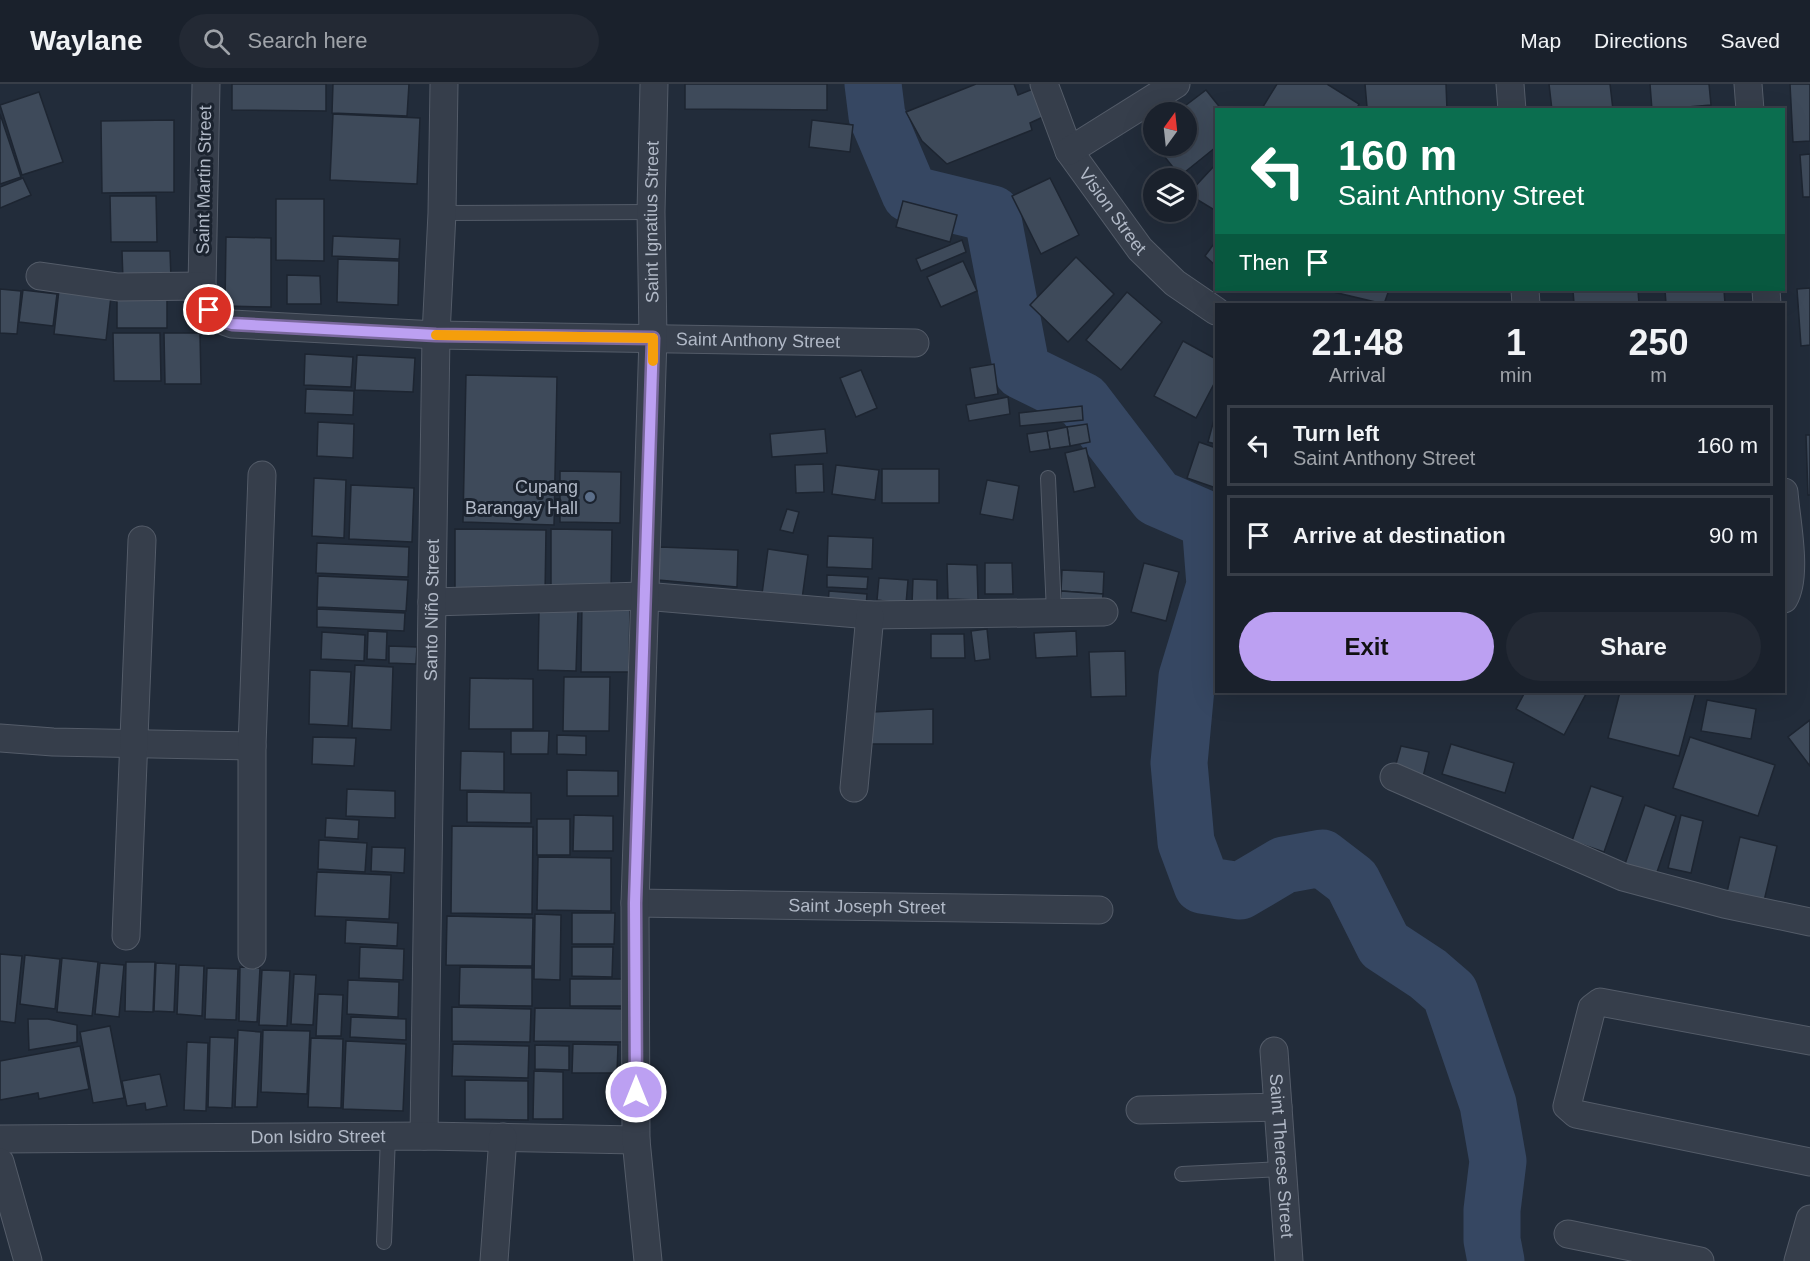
<!DOCTYPE html>
<meta charset="utf-8">
<style>
:root{--surface:#1a212c;--page:#232934;--text:#f1f3f6;--muted:#9fa3a9;--line:#383e48;--accent:#bca0f2}
body{margin:0;font-family:Helvetica,sans-serif;background:var(--page);color:var(--text);height:100vh;display:flex;flex-direction:column;font-size:22px;white-space:nowrap}
*{box-sizing:border-box;margin:0}
p{font-size:20px;color:var(--muted)}
.icon{flex:none;width:33px;height:33px;fill:none;stroke:currentColor;stroke-width:2;stroke-linecap:round;stroke-linejoin:round}
.map{position:relative;flex:1;overflow:hidden}
.drawer{position:absolute;left:1215px;top:219px;width:570px;height:390px;display:flex;flex-direction:column;background:var(--surface);border-radius:0px;box-shadow:0 6px 24px #0002,0 0 0 2px var(--line)}
.drawer>*{flex:none}
.banner{position:absolute;left:1215px;top:24px;width:570px;height:183px;border-radius:0px;box-shadow:0 6px 24px #0002,0 0 0 2px var(--line);background:#0b6e4f;color:#fff;overflow:hidden}
.needle{width:39px;rotate:15deg}
.tools{position:absolute;left:1143px;top:18px;display:grid;gap:12px}
.tools a{display:grid;place-items:center;width:54px;height:54px;border-radius:50%;background:var(--surface);box-shadow:0 6px 24px #0002,0 0 0 2px var(--line);font-size:30px}
.pin{position:absolute;display:grid;place-items:center;width:51px;height:51px;color:#fff;margin:-26px;border:3px solid #fff;border-radius:50%;box-shadow:0 2px 6px #0007}
.me{position:absolute;width:66px;margin:-33px;rotate:0deg;stroke-linejoin:round;filter:drop-shadow(0 0 4px #0008)}
.turn{display:flex;align-items:center;gap:21px;height:126px;padding:0 24px;font-size:27px}
.turn .icon{width:78px;height:78px;stroke-width:2.5}
.turn b{display:block;font-size:42px;line-height:51px}
.then{display:flex;align-items:center;height:57px;padding:0 24px;background:#0003;gap:12px;font-size:22px}
.eta{display:flex;justify-content:space-evenly;align-items:center;height:102px;text-align:center}
.eta b{font-size:36px;font-weight:700;line-height:42px}
.action{display:flex;gap:12px;margin-top:auto;padding:12px 24px}
.action a{flex:1;height:69px;border-radius:36px;background:var(--accent);color:#111;font-size:24px;font-weight:700;line-height:69px;text-align:center}
.action a+a{background:var(--page);color:var(--text)}
ul{padding:0;list-style:none}
li{display:flex;align-items:center;gap:18px;height:81px;margin:0 12px 9px;padding:0 12px;border:3px solid var(--line);border-radius:0px}
li div{flex:1}
li b{display:block;font-size:22px}
li em{font-style:normal}
header{display:flex;align-items:center;gap:36px;box-sizing:border-box;height:84px;padding:0 30px;background:var(--surface);border-bottom:2px solid var(--line)}
header strong{font-size:28px}
nav{display:flex;gap:33px;margin-inline-start:auto;font-size:21px}
.search{width:420px;height:54px;background:var(--page);display:flex;align-items:center;gap:15px;box-sizing:border-box;padding:0 21px;border-radius:33px;color:var(--muted);font-size:22px}
.map>svg:first-child{display:block}
</style>
<header>
<strong>Waylane</strong>
<div class="search"><svg class="icon" aria-label="search" viewBox="0 0 24 24"><circle cx="10" cy="10" r="6"/><path d="M15 15l6 6"/></svg>Search here</div>
<nav><a>Map</a><a>Directions</a><a>Saved</a></nav>
</header>
<div class="map">
<svg width="1810" height="1177" viewBox="0 0 1810 1177">
<rect width="100%" height="100%" fill="#222c3a"/>
<g fill="none" stroke-linecap="round" stroke-linejoin="round">
<polyline stroke="#364762" stroke-width="57" points="873,0 877,32 910,110 992,130 1022,287 1083,317 1157,414 1210,437 1215,501 1187,593 1179,679 1186,758 1202,801 1240,807 1284,781 1322,774 1352,797 1384,861 1428,890 1450,909 1488,1020 1498,1077 1492,1126 1492,1156 1496,1177"/>
</g>
<g fill="#3e4a5a" stroke="#1d2531" stroke-width="1.5">
<polygon points="232,0 326,0 326,27 232,26"/>
<polygon points="333,0 409,0 407,32 332,29"/>
<polygon points="685,0 827,0 827,26 685,25"/>
<polygon points="976,0 1014,0 1018,11 1033,5 1043,33 1030,39 1032,46 947,80 922,57 906,28"/>
<polygon points="1277,0 1327,0 1359,20 1356,26 1261,26"/>
<polygon points="1365,0 1446,0 1447,26 1367,23"/>
<polygon points="1549,0 1610,0 1613,26 1552,26"/>
<polygon points="1650,0 1709,0 1711,21 1652,26"/>
<polygon points="1790,0 1810,0 1810,57 1793,58"/>
<polygon points="1206,6 1222,26 1216,26 1216,63 1180,92 1156,62 1186,62 1186,28 1177,28"/>
<polygon points="39,8 63,78 22,91 0,21"/>
<polygon points="0,30 21,93 0,100"/>
<polygon points="333,30 420,34 417,100 330,96"/>
<polygon points="174,36 174,108 102,109 101,37"/>
<polygon points="812,36 853,41 850,68 809,63"/>
<polygon points="1810,70 1810,113 1803,113 1800,71"/>
<polygon points="1216,80 1216,127 1188,110"/>
<polygon points="23,94 31,111 0,124 0,103"/>
<polygon points="1050,94 1079,151 1041,170 1012,112"/>
<polygon points="110,112 156,112 157,158 111,158"/>
<polygon points="276,115 324,115 324,177 276,176"/>
<polygon points="903,117 957,131 950,158 896,143"/>
<polygon points="333,152 400,155 399,175 332,172"/>
<polygon points="226,153 271,154 271,223 225,222"/>
<polygon points="962,156 966,168 921,187 916,175"/>
<polygon points="1216,157 1216,182 1205,172"/>
<polygon points="122,167 170,167 171,195 123,196"/>
<polygon points="1076,173 1114,210 1068,258 1030,221"/>
<polygon points="338,175 399,177 398,221 337,218"/>
<polygon points="963,177 977,207 941,223 927,193"/>
<polygon points="287,191 320,192 321,220 287,220"/>
<polygon points="1810,204 1810,261 1801,262 1797,205"/>
<polygon points="0,205 21,207 17,250 0,249"/>
<polygon points="23,206 57,210 53,242 19,238"/>
<polygon points="59,206 111,212 106,256 54,250"/>
<polygon points="1325,206 1389,206 1384,220"/>
<polygon points="1573,206 1638,206 1639,220 1574,220"/>
<polygon points="1665,206 1724,206 1725,220 1666,220"/>
<polygon points="1127,208 1162,238 1121,286 1086,256"/>
<rect x="117" y="213" width="50" height="31"/>
<polygon points="113,249 160,249 161,297 114,297"/>
<polygon points="164,249 200,249 201,300 165,300"/>
<polygon points="1183,257 1216,275 1216,296 1196,334 1154,312"/>
<polygon points="305,270 353,273 351,303 304,301"/>
<polygon points="357,271 415,274 413,308 355,306"/>
<polygon points="994,280 998,310 975,314 970,284"/>
<polygon points="861,286 877,324 856,333 840,294"/>
<polygon points="466,291 557,293 554,441 463,438"/>
<polygon points="306,305 354,307 353,331 305,329"/>
<polygon points="1008,313 1010,330 969,337 966,321"/>
<polygon points="1082,322 1083,336 1020,342 1019,329"/>
<polygon points="1216,328 1216,360 1208,358"/>
<polygon points="318,338 354,340 353,374 317,372"/>
<polygon points="1087,340 1090,358 1070,362 1067,343"/>
<polygon points="1067,343 1070,362 1050,365 1047,347"/>
<polygon points="825,345 827,369 772,373 770,350"/>
<polygon points="1047,347 1050,365 1030,368 1027,350"/>
<polygon points="1806,351 1810,351 1810,411 1808,411"/>
<polygon points="1199,358 1216,364 1216,404 1187,394"/>
<polygon points="1086,364 1095,403 1074,408 1065,369"/>
<polygon points="823,380 824,408 796,409 795,381"/>
<polygon points="836,381 879,386 875,416 832,410"/>
<rect x="882" y="385" width="57" height="34"/>
<polygon points="560,387 621,388 620,439 560,438"/>
<polygon points="314,394 346,396 344,454 312,452"/>
<polygon points="987,396 1019,402 1013,436 980,430"/>
<polygon points="351,401 414,404 412,458 349,455"/>
<polygon points="787,425 799,428 793,449 780,446"/>
<polygon points="455,445 546,446 545,511 455,509"/>
<polygon points="551,445 612,446 611,506 551,505"/>
<polygon points="828,452 873,454 872,485 827,483"/>
<polygon points="317,459 409,463 408,493 316,489"/>
<polygon points="660,463 738,466 737,503 658,496"/>
<polygon points="768,465 808,471 802,515 762,510"/>
<polygon points="985,479 1012,479 1013,510 985,510"/>
<polygon points="1144,479 1179,488 1166,537 1131,528"/>
<polygon points="947,480 977,481 978,516 948,515"/>
<polygon points="1062,486 1104,488 1103,510 1061,507"/>
<polygon points="827,491 868,493 867,505 827,503"/>
<polygon points="318,492 408,496 406,527 317,523"/>
<polygon points="879,494 908,496 906,520 877,516"/>
<polygon points="913,495 937,496 937,520 912,520"/>
<polygon points="829,507 867,510 866,523 828,520"/>
<polygon points="1061,507 1103,510 1102,525 1060,522"/>
<polygon points="582,520 630,520 629,588 581,588"/>
<polygon points="317,525 405,529 404,547 317,543"/>
<polygon points="539,527 578,527 576,587 538,586"/>
<polygon points="987,545 990,575 975,577 971,547"/>
<polygon points="368,547 387,548 386,576 367,575"/>
<polygon points="1076,547 1077,572 1036,574 1034,549"/>
<polygon points="322,548 365,551 364,577 321,575"/>
<polygon points="931,550 964,550 965,574 931,574"/>
<polygon points="389,562 417,563 416,580 389,579"/>
<polygon points="1125,567 1126,612 1091,613 1089,568"/>
<polygon points="355,581 393,583 391,646 352,644"/>
<polygon points="310,586 351,588 348,642 309,640"/>
<polygon points="564,593 610,593 609,647 563,647"/>
<polygon points="470,594 533,595 533,645 469,645"/>
<polygon points="1525,608 1587,608 1564,651 1516,625"/>
<polygon points="1620,608 1696,608 1679,672 1608,654"/>
<polygon points="1707,616 1756,625 1751,655 1701,647"/>
<polygon points="933,625 933,660 871,660 872,628"/>
<polygon points="1810,636 1810,682 1788,653"/>
<polygon points="511,647 549,647 548,670 511,670"/>
<polygon points="557,651 586,652 586,671 557,670"/>
<polygon points="313,653 356,654 354,682 312,680"/>
<polygon points="1690,653 1775,681 1758,732 1673,704"/>
<polygon points="1451,660 1514,679 1505,709 1442,690"/>
<polygon points="1401,662 1429,668 1423,693 1394,687"/>
<polygon points="461,667 504,668 504,707 460,706"/>
<polygon points="567,686 618,687 618,712 567,712"/>
<polygon points="1591,702 1623,713 1604,768 1572,757"/>
<polygon points="347,705 395,707 395,734 346,732"/>
<polygon points="467,708 531,709 531,739 467,738"/>
<polygon points="1645,721 1676,732 1654,797 1623,786"/>
<polygon points="574,731 613,732 613,767 573,767"/>
<polygon points="1681,731 1703,737 1691,789 1668,784"/>
<polygon points="326,734 359,736 358,755 325,753"/>
<rect x="537" y="735" width="33" height="36"/>
<polygon points="452,742 533,743 532,830 451,829"/>
<polygon points="1740,753 1777,762 1764,817 1727,808"/>
<polygon points="319,756 367,759 365,788 318,785"/>
<polygon points="372,763 405,764 404,789 371,787"/>
<polygon points="538,773 611,774 611,827 537,826"/>
<polygon points="317,788 391,791 389,835 315,832"/>
<polygon points="572,829 615,829 614,860 572,860"/>
<polygon points="535,830 561,831 560,896 534,895"/>
<polygon points="447,832 533,834 532,882 446,881"/>
<polygon points="346,836 398,839 397,862 345,859"/>
<polygon points="360,863 404,865 403,896 359,894"/>
<polygon points="572,863 613,863 612,893 572,892"/>
<polygon points="0,870 22,872 15,939 0,937"/>
<polygon points="25,871 60,875 55,925 20,920"/>
<polygon points="62,874 98,878 92,932 57,928"/>
<polygon points="126,878 155,878 153,928 125,927"/>
<polygon points="100,879 124,881 119,933 95,930"/>
<polygon points="156,879 176,880 174,928 154,927"/>
<polygon points="179,881 204,882 202,932 177,930"/>
<polygon points="240,883 260,884 257,938 239,937"/>
<polygon points="460,883 532,884 532,922 459,921"/>
<polygon points="207,884 238,885 236,936 205,935"/>
<polygon points="262,886 290,887 287,942 259,941"/>
<polygon points="294,890 316,891 313,941 291,940"/>
<rect x="570" y="895" width="53" height="27"/>
<polygon points="348,896 399,898 398,933 347,930"/>
<polygon points="318,910 343,911 341,952 316,952"/>
<polygon points="452,923 531,925 530,958 452,957"/>
<polygon points="535,924 625,925 625,958 534,957"/>
<polygon points="351,933 406,935 406,956 350,953"/>
<polygon points="28,935 48,935 77,941 77,958 29,966"/>
<polygon points="110,942 124,1014 93,1019 80,948"/>
<polygon points="238,946 261,948 257,1023 235,1023"/>
<polygon points="263,946 310,947 307,1010 261,1008"/>
<polygon points="210,953 235,954 232,1024 208,1023"/>
<polygon points="311,954 343,955 341,1024 308,1023"/>
<polygon points="346,957 406,960 403,1027 343,1025"/>
<polygon points="187,958 208,959 206,1027 184,1026"/>
<polygon points="453,960 529,962 528,994 452,992"/>
<polygon points="573,960 618,961 617,989 572,989"/>
<polygon points="535,961 569,962 569,986 535,985"/>
<polygon points="80,962 89,1005 39,1015 38,1009 0,1016 0,977"/>
<polygon points="534,987 563,988 563,1035 533,1035"/>
<polygon points="160,990 167,1022 146,1026 145,1019 127,1022 122,997"/>
<polygon points="465,996 528,997 528,1036 465,1035"/>
</g>
<g fill="none" stroke-linecap="round" stroke-linejoin="round">
<defs>
<g id="service">
<polyline points="442,129 651,128"/>
<polyline points="1048,394 1054,528"/>
<polyline points="1182,1090 1283,1085"/>
<polyline points="384,1158 388,1052"/>
</g>
<g id="minor">
<path id="s1" d="M206,0L202,202C204,221 213,234 232,240L436,251L915,259"/>
<path id="s2" d="M1044,0L1069,67L1140,165L1175,199L1216,227"/>
<polyline points="1510,0 1512,26"/>
<polyline points="1748,0 1750,26"/>
<polyline points="1069,67 1176,0"/>
<polyline points="40,192 118,203 202,202"/>
<polyline points="1525,206 1526,220"/>
<polyline points="1766,206 1767,220"/>
<path d="M1784,408C1786,436 1798,491 1784,515"/>
<polyline points="432,518 644,512 870,531 1104,528"/>
<polyline points="0,654 53,658 252,662"/>
<polyline points="1394,693 1623,793 1724,820 1810,838"/>
<polyline points="854,704 870,531"/>
<path id="s3" d="M635,819L1099,826"/>
<polyline points="126,852 142,456"/>
<polyline points="252,871 252,662 262,391"/>
<polyline points="1810,957 1600,918 1592,924 1567,1022 1576,1030 1810,1078"/>
<path id="s4" d="M1274,967L1289,1177"/>
<polyline points="1140,1026 1278,1023"/>
<path id="s5" d="M424,1052L436,251L442,129L444,0"/>
<path id="s6" d="M0,1055L424,1052L636,1056"/>
<polyline points="0,1078 28,1177"/>
<polyline points="1568,1150 1700,1177"/>
<polyline points="494,1177 503,1053"/>
<path id="s7" d="M648,1177L636,1056L635,819L653,254L651,128L654,0"/>
<polyline points="1798,1177 1810,1135"/>
</g>
</defs>
<use href="#service" stroke="#545c69" stroke-width="16"/>
<use href="#minor" stroke="#545c69" stroke-width="29"/>
<use href="#service" stroke="#363e4b" stroke-width="14"/>
<use href="#minor" stroke="#363e4b" stroke-width="27"/>
</g>
<g fill="none" stroke-linecap="round" stroke-linejoin="round">
<defs>
<polyline id="route" points="209,226 223,237 232,240 436,251 653,254 635,819 636,1008"/>
</defs>
<use href="#route" stroke="#7a689d" stroke-width="15"/>
<use href="#route" stroke="#bca0f2" stroke-width="10"/>
<polyline stroke="#f59e0b" stroke-width="10" points="436,251 653,254 653,277"/>
</g>
<circle fill="#5c6f8a" stroke="#1b232f" stroke-width="2" cx="590" cy="413" r="6"/>
<g text-anchor="middle" dominant-baseline="central" stroke-width="6" stroke-linejoin="round" paint-order="stroke">
<g font-size="18" fill="#b1b9c7" stroke="#1b232f">
<text transform="translate(204 96) rotate(-89)">Saint Martin Street</text>
<text stroke="none"><textPath href="#s2" startOffset="146">Vision Street</textPath></text>
<text stroke="none"><textPath href="#s7" startOffset="1040">Saint Ignatius Street</textPath></text>
<text stroke="none"><textPath href="#s1" startOffset="780">Saint Anthony Street</textPath></text>
<text stroke="none"><textPath href="#s5" startOffset="526">Santo Niño Street</textPath></text>
<text stroke="none"><textPath href="#s3" startOffset="232">Saint Joseph Street</textPath></text>
<text stroke="none"><textPath href="#s6" startOffset="318">Don Isidro Street</textPath></text>
<text stroke="none"><textPath href="#s4" startOffset="105">Saint Therese Street</textPath></text>
</g>
<g font-size="18" fill="#b1b9c7" stroke="#1b232f" text-anchor="end">
<text x="578" y="403">Cupang<tspan x="578" dy="21">Barangay Hall</tspan></text>
</g>
</g>
</svg>
<div class="tools">
<a><svg class="needle" viewBox="-14 -14 28 28"><path d="M0-13l5 13h-10z" fill="#e53935"/><path d="M0 13l5-13h-10z" fill="#9fa3a9"/></svg></a>
<a><svg class="icon" aria-label="layers" viewBox="0 0 24 24"><path d="M12 4l9 5-9 5-9-5zM3 14l9 5 9-5"/></svg></a>
</div>
<div class="pin" style="left:209px;top:226px;background:#d93025"><svg class="icon" aria-label="arrive" viewBox="0 0 24 24"><path d="M6 21V4h12l-3 4 3 4H6"/></svg></div>
<svg class="me" style="left:636px;top:1008px" viewBox="-20 -20 40 40"><circle r="17" fill="#bca0f2" stroke="#fff" stroke-width="3"/><path d="M0-11L8 9 0 5-8 9z" fill="#fff"/></svg>
<div class="banner">
<div class="turn"><svg class="icon" aria-label="left" viewBox="0 0 24 24"><path d="M17 20v-9H6M10 6l-5 5 5 5"/></svg><div><b>160 m</b>Saint Anthony Street</div></div>
<div class="then">Then<svg class="icon" aria-label="arrive" viewBox="0 0 24 24"><path d="M6 21V4h12l-3 4 3 4H6"/></svg></div>
</div>
<section class="drawer">
<div class="eta">
<div><b>21:48</b><p>Arrival</p></div>
<div><b>1</b><p>min</p></div>
<div><b>250</b><p>m</p></div>
</div>
<ul>
<li><svg class="icon" aria-label="left" viewBox="0 0 24 24"><path d="M17 20v-9H6M10 6l-5 5 5 5"/></svg><div><b>Turn left</b><p>Saint Anthony Street</p></div><em>160 m</em></li>
<li><svg class="icon" aria-label="arrive" viewBox="0 0 24 24"><path d="M6 21V4h12l-3 4 3 4H6"/></svg><div><b>Arrive at destination</b></div><em>90 m</em></li>
</ul>
<div class="action"><a>Exit</a><a>Share</a></div>
</section>
</div>
